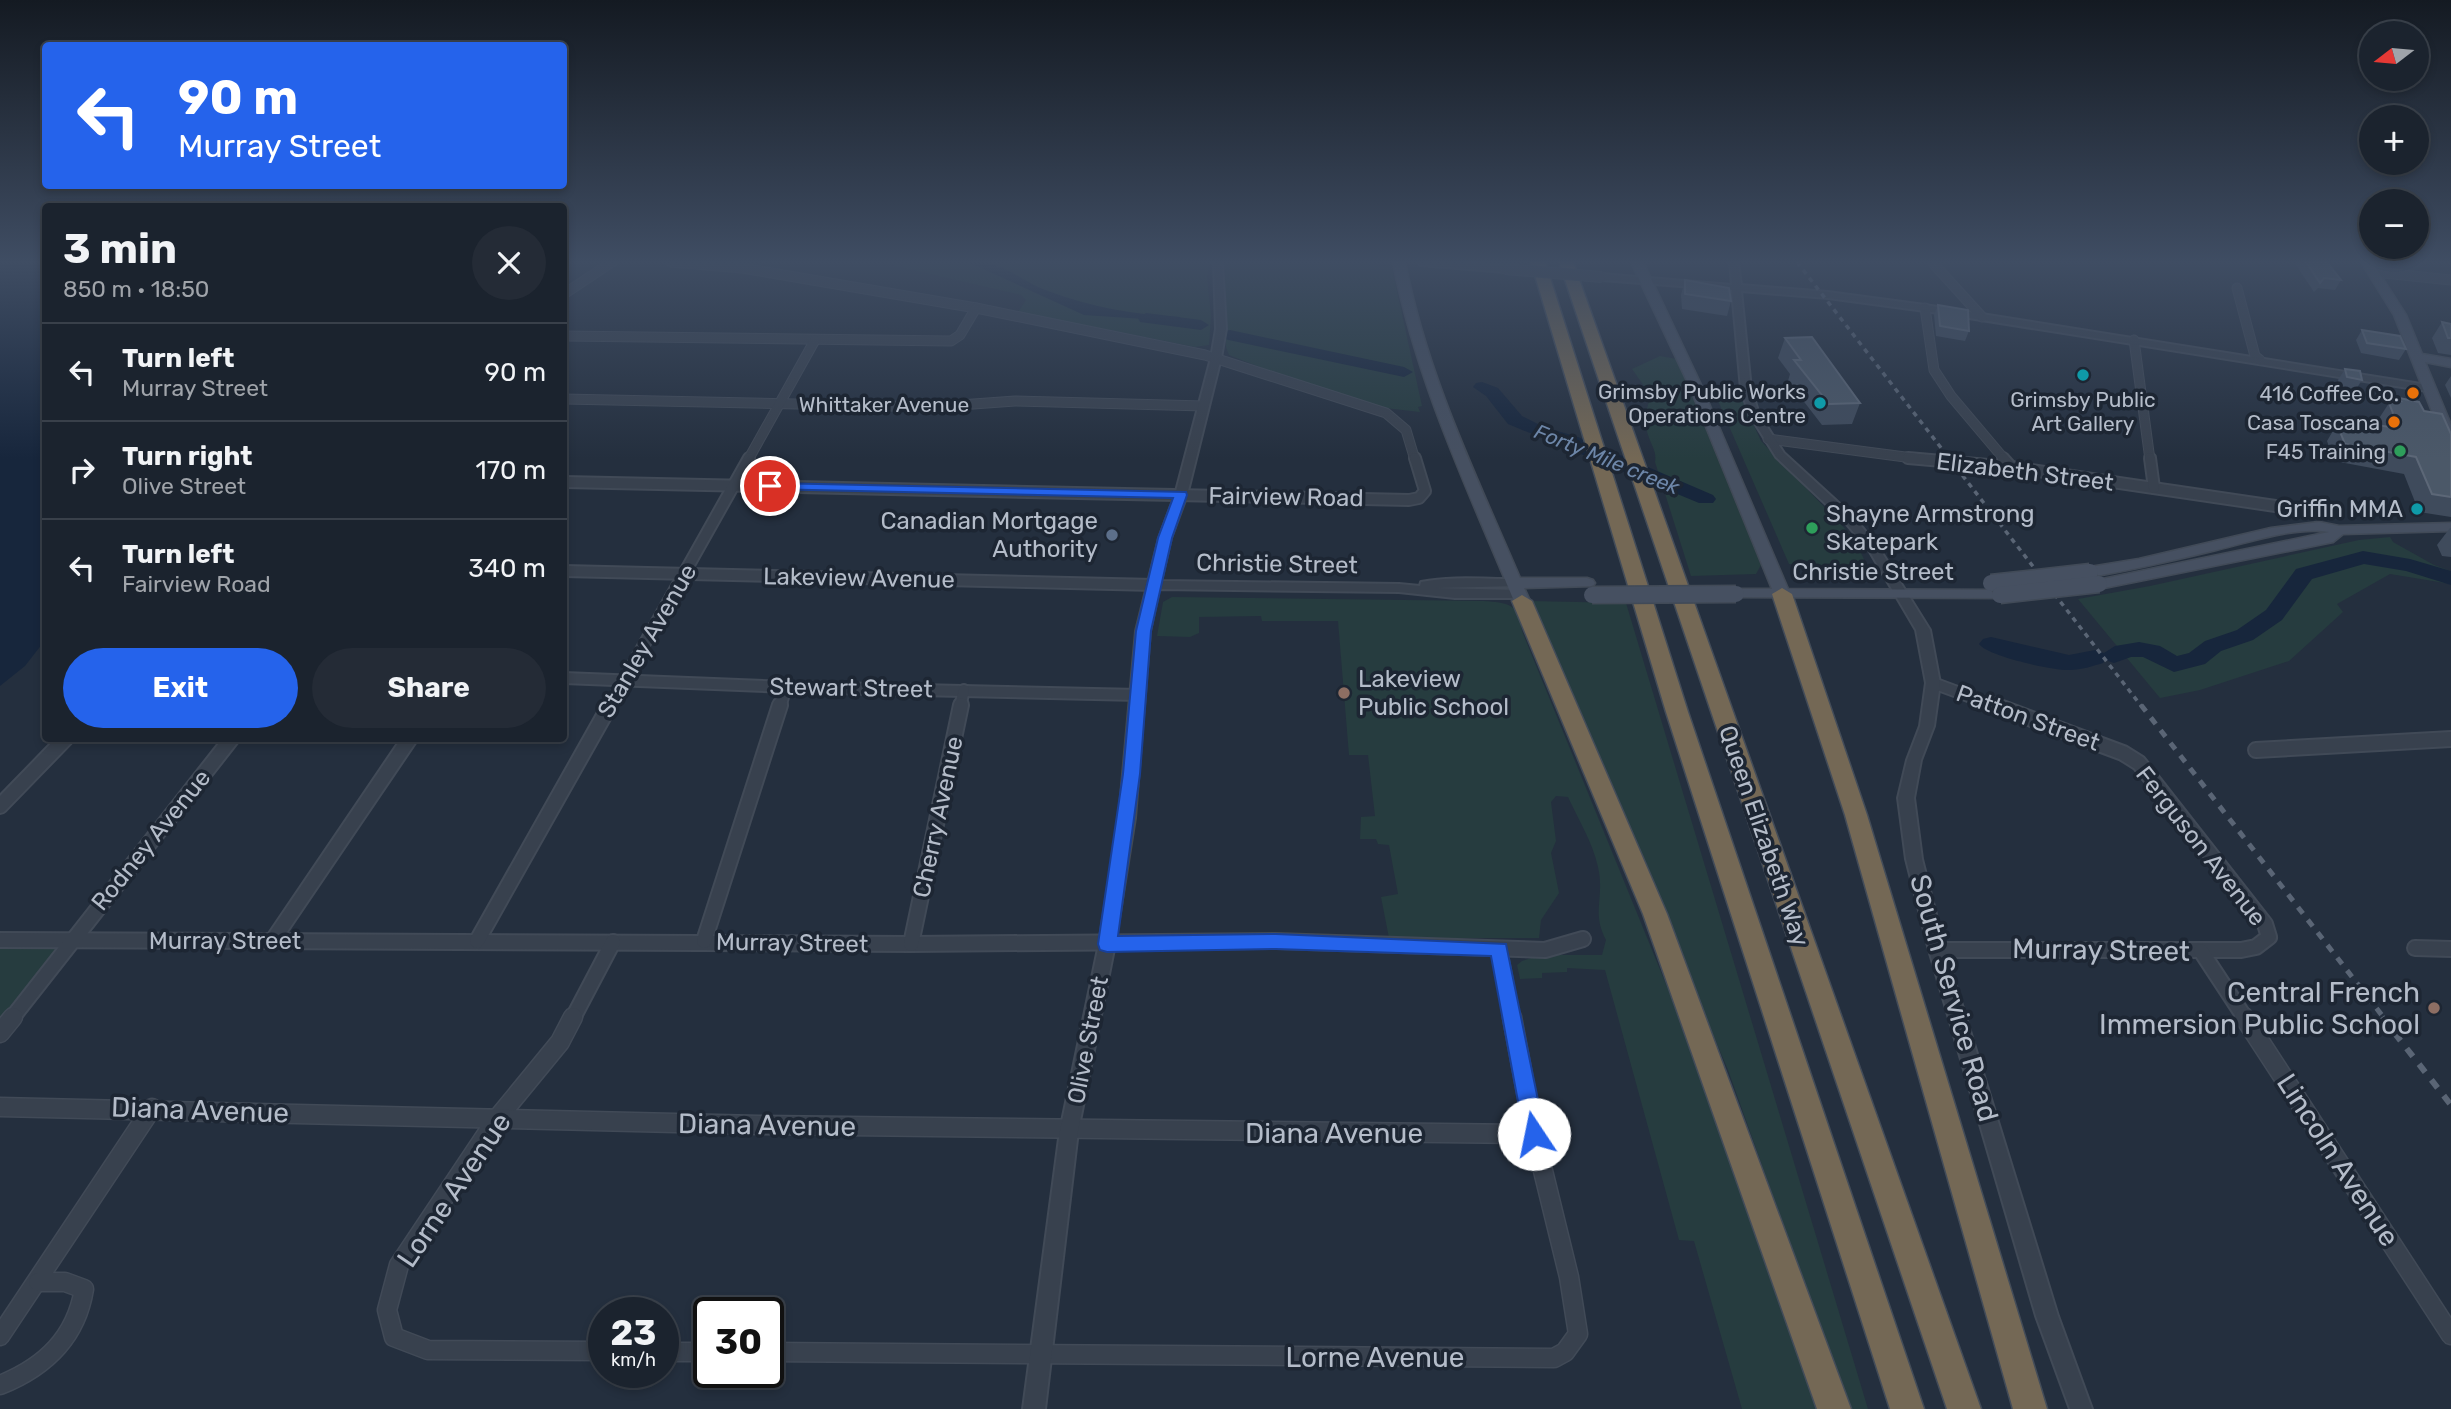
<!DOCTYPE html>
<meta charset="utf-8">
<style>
:root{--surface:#1b232e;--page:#242b36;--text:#f1f3f6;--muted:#a0a4aa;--line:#39404a;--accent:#2563eb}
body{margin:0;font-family:Rubik,sans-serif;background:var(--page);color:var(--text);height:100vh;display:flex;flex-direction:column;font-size:26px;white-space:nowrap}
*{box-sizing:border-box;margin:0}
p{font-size:23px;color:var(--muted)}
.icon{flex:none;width:38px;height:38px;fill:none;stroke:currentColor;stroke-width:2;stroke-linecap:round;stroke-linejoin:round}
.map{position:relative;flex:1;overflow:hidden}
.panel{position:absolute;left:42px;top:203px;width:525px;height:539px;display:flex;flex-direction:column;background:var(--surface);border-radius:7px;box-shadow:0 4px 10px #0003,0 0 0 2px var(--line)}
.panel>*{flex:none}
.top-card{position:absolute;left:42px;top:42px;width:525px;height:147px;border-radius:7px;box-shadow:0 4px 10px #0003,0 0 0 2px var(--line);background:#2563eb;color:#fff;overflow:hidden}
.needle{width:46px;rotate:254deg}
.buttons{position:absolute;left:2359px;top:21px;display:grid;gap:14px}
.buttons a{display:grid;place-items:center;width:70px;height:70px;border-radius:50%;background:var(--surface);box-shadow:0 4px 10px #0003,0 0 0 2px var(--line);font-size:35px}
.speed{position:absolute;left:588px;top:1297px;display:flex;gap:14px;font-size:35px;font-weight:700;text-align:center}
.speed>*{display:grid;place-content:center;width:91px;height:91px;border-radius:50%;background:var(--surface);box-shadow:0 4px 10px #0003,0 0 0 2px var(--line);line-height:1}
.speed small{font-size:18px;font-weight:400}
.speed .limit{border:4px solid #111;border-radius:10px;background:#fff;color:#111}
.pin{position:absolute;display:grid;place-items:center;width:60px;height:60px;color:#fff;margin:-30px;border:4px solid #fff;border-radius:50%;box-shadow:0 2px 7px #0007}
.me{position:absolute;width:77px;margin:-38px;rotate:349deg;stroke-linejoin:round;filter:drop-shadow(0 0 5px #0008)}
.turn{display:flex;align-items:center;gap:24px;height:147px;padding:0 21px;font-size:32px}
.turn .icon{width:91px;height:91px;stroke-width:2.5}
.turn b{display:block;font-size:49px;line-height:60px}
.round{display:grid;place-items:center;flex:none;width:74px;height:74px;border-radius:37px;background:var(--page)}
.summary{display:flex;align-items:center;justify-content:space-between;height:119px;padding:0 21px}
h1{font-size:42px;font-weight:700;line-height:52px}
.primary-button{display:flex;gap:14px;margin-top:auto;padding:14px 21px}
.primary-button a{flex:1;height:80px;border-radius:42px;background:var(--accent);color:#fff;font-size:28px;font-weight:700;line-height:80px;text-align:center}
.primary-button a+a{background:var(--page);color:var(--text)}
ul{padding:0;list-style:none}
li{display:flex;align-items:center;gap:21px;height:98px;padding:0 21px;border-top:2px solid var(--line)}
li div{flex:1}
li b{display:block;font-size:26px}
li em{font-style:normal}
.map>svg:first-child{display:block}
</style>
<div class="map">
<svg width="2451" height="1409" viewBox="0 0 2451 1409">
<rect width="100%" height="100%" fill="#242f3e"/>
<g fill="#263c3f">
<polygon points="879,262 1210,262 1207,277 1211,316 1209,345 1195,347 1018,312 1026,300 1021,295"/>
<polygon points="1225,262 1362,262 1392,268 1422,406 1418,407 1420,412 1385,408 1290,379 1229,355 1226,347"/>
<path d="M1660,356L1677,359L1761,565L1756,574L1691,576L1655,462C1657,451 1651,445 1648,435C1643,420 1646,410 1651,396L1632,369Z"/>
<polygon points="1739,393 1761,441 1854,538 1868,568 1789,564 1715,394"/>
<polygon points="2390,537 2393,542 2434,565 2451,571 2451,584 2390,574 2337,604 2343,612 2289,661 2200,690 2160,698 2078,599 2150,586 2359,540"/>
<path d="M1172,597L1483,601C1508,603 1519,603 1522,631L1670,994L1817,1409H1742L1694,1241L1679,1240L1605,970L1567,968V972L1542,973V978L1520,979L1517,965L1522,961L1540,955H1602L1606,940C1591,912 1605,898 1598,867C1593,843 1578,819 1568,797L1556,796L1551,802L1556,841L1551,853L1559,893L1541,920L1539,938H1389L1381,897L1398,894L1389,845L1378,844L1376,839H1360L1361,817L1375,816L1368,755H1349L1338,621H1262L1261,616L1199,617V633L1190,637L1157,636L1163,602Z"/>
<polygon points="1529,601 1626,603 1868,1409 1849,1409 1728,1070"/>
<polygon points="0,945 58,948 0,1019"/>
</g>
<g fill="#17263c">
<polygon points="0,262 45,262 46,639 25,666 0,686"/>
<path d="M968,262C1010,262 1014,279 1048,291C1091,307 1134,315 1180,317L1177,324L1160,320L1084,315Z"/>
</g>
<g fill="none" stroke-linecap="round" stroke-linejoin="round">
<g fill="#17263c" fill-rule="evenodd">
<polygon points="1146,313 1201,320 1209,325 1201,330 1140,322 1138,318"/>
<polygon points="1230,330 1404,367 1413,372 1404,377 1224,339 1222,335 1224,331"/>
<polygon points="1482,382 1498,388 1522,416 1544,427 1578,437 1713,495 1716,499 1713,503 1699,503 1508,424 1486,396 1473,387 1476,383"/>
<path d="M2363,551L2410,559L2451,571V585L2406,571L2364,564L2312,579L2282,620L2253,640L2221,651L2205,664L2174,672L2143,657H2131L2114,663L2105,660L2103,663C2093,666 2081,670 2070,670C2054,671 1987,656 1979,644L1983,639L1991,637L2069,655L2095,650L2104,653L2115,646L2139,642L2160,646L2177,656L2189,653L2205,641L2237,630L2266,610L2296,569Z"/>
</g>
<defs>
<g id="minor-far3">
<polyline points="671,262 742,268 976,308 1205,355 1386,413 1406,430 1415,460"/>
<polyline points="1932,262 1982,317"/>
<polyline points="2374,272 2451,280"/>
<polyline points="2237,288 2255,356 2260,360"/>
<polyline points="564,294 612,262"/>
<polyline points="1925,308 1934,370 1951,396 2005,460"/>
<polyline points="564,336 951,341 960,335 976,308"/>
<polyline points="2134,340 2150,460"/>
<polyline points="564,399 932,407 1015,401 1204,406"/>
<polyline points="1768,439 1928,460"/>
<polyline points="748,460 815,340"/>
</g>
<g id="minor-far2">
<polyline points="1908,458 2011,467 2282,507"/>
<polyline points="2003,458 2011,467"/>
<polyline points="2150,458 2154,488"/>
<polyline points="564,482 1409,500 1419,498 1425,491 1415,458"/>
<polyline points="564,571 1155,585"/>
<polyline points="564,678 786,687 1139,695"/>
<polyline points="1933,683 1998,707"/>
<polyline points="609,707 749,458"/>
<polyline points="780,707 786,687"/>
<polyline points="960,707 964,690"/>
</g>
<g id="minor-far1">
<polyline points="2256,750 2451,739"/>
<polyline points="0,806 66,738"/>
<polyline points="0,940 911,944 1276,941 1545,950 1583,939"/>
<polyline points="273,940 410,738"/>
<polyline points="477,941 610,705"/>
<polyline points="704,941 780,705"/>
<polyline points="911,944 961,705"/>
<polyline points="2415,948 2451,949"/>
<polyline points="1499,949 1512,1018"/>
<polyline points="1937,950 2241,950 2256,947 2269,937 2265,924 2139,763 2123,753 1994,705"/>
<polyline points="2201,951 2245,1018"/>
<polyline points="12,1018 232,738"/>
<polyline points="573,1018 613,942"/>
</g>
<g id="minor">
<polyline points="573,1017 560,1042 496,1120 399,1265 387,1310 394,1337 428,1350 604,1351"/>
<polyline points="2244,1017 2451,1335"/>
<polyline points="0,1033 13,1017"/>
<polyline points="0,1107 759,1125 1534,1134"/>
<polyline points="0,1336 152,1108"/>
<polyline points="663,1352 709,1352"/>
<polyline points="768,1352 1554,1358 1565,1352 1578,1334 1569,1277 1534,1134 1512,1017"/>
<path d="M0,1385C45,1367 76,1338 84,1289L65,1282H38"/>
</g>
<g id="tertiary">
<path d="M1214,262H1222L1226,329L1221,358L1187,495L1171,538L1161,581L1399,584L1420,586L1421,582C1451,576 1483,579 1514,579L1520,583L1518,586L1435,588L1519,590L1525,594L1519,598H1455L1399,592L1159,589L1150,631L1135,818L1115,944L1078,1131L1045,1409H1023L1060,1131L1099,944L1119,818L1136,631L1159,538L1175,495L1211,358L1216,329Z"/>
<polygon points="1417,262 1454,262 1505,266 1509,269 1505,272 1421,265"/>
<polygon points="1730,262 1738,262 1741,285 1828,292 1925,305 2427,385 2432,388 2427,391 1925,311 1828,298 1741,291 1751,389 1759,414 1784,453 1853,516 1879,548 1930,630 1940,683 1934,726 1921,760 1914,798 1922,859 1945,950 2058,1316 2092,1409 2070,1409 2036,1316 1929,950 1906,859 1898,798 1907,760 1920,726 1926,683 1916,630 1870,552 1845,522 1776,457 1749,414 1741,389 1732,290 1602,280 1597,277 1602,274 1732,285"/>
</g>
<g id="secondary">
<path d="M1393,262H1405C1427,375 1475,473 1520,578H1587L1593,580L1595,583L1593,586L1524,588L1530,601L1528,604H1516L1514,601C1468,490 1416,381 1393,262Z"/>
<polygon points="1631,262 1643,262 1701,385 1788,589 2000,590 2008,595 2006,598 1730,597 1728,594 1736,589 1772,589 1689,385"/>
<polygon points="2361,262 2372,262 2406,315 2422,354 2451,359 2451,367 2425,362 2451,425 2451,446 2444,442 2394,315"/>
<path d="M2319,522L2339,526L2451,523V531L2343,534L2333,542L2099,589L2093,587L2091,584L2093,581L2329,532C2295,526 2246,543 2212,551C2171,561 2131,570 2090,577L2082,572L2090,567L2139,559L2271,528Z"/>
</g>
<g id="motorway">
<polygon points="1531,262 1545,262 1688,712 1924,1409 1890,1409 1666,712"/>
<polygon points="1559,262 1573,262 1981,1409 1947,1409"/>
<polygon points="1782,588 1792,594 1867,815 2047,1409 2013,1409 1845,815 1772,594"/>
<polygon points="1522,595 1532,601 1667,914 1851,1409 1817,1409 1643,914 1512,601"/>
</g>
</defs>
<use href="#minor-far3" stroke="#414a57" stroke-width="11"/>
<use href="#minor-far2" stroke="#414a57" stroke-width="14"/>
<use href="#minor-far1" stroke="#414a57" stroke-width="18"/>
<use href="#minor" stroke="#414a57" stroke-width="21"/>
<use href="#tertiary" stroke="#414a57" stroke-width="4"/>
<use href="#secondary" stroke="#414a57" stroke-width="3"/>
<use href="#motorway" stroke="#434c59" stroke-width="3"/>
<use href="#minor-far3" stroke="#38414e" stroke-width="9"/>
<use href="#minor-far2" stroke="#38414e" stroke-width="10"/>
<use href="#minor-far1" stroke="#38414e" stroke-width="14"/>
<use href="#minor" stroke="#38414e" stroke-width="18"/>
<use href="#tertiary" fill="#38414e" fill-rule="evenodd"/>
<use href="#secondary" fill="#465061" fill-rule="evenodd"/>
<use href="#motorway" fill="#746855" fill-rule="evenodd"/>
<polyline stroke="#5a6575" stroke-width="3.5" stroke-dasharray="5 5" stroke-linecap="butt" points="1797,262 2142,707"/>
<polyline stroke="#5a6575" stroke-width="5" stroke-dasharray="8 8" stroke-linecap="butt" points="2141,705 2384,1018"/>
<polyline stroke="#5a6575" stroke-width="6" stroke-dasharray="10 10" stroke-linecap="butt" points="2382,1017 2451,1105"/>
<defs>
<polyline id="tertiary-bridge" points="1505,269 1602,277"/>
<g id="secondary-bridge">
<polyline points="1991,583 2090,572"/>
<polyline points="1592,595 1736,594"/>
<polyline points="2000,595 2099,584"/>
</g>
</defs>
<use href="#tertiary-bridge" stroke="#414a57" stroke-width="12" stroke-linecap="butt"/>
<use href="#secondary-bridge" stroke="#414a57" stroke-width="19" stroke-linecap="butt"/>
<use href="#tertiary-bridge" stroke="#38414e" stroke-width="10"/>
<use href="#secondary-bridge" stroke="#465061" stroke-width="16"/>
</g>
<g fill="#3f4b5c">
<polygon points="2294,262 2327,262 2341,280 2335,290 2318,288 2314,292"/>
<polygon points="1685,280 1731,301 1727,316 1682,309 1681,295"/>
<polygon points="1938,305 1969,331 1965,341 1936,336 1934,315"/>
<polygon points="2442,322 2451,324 2451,355 2438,353 2432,338"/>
<polygon points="2362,330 2406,349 2399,360 2361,353 2356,340"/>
<polygon points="1785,338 1860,403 1852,424 1822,425 1788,381 1790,374 1778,358"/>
<polygon points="2345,369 2362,380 2355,391 2340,388 2338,380"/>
<polygon points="2451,376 2451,398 2445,385"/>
<polygon points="2399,398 2424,411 2451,434 2451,517 2419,512 2404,474 2334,461 2327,441 2337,424 2344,425 2347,421 2381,426 2378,420 2389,403 2390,403 2392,400 2398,401"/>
<polygon points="2450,528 2451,528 2451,557 2442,556 2437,545"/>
</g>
<g fill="#4b5868" stroke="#5c6777" stroke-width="2">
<polygon points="2306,262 2327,262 2341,280 2324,278 2320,283"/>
<polygon points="1685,280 1729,288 1731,301 1685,294"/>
<polygon points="1938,305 1968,310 1969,331 1940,326"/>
<polygon points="2442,322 2451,324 2451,338 2448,338"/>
<polygon points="2362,330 2400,336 2406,349 2367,343"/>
<polygon points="1812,337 1860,403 1829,404 1794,360 1801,360 1785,338"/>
<polygon points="2345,369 2360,371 2362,380 2347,377"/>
<polygon points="2399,398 2419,402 2424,411 2442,414 2451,434 2451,497 2432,494 2416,457 2345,444 2337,424 2348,426 2347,421 2390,427 2388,424 2398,426 2389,403 2394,403 2392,400 2401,401"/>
</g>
<linearGradient id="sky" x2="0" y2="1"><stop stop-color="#141a22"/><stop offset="0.57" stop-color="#3f4d63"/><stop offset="1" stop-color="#3f4d63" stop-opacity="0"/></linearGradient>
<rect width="2451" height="459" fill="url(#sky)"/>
<polygon fill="#2563eb" stroke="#184099" stroke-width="2" points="770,483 1186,492 1187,495 1172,538 1151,631 1140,774 1118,936 1276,934 1506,944 1545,1134 1542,1141 1534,1144 1527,1141 1524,1134 1491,956 1276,949 1107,952 1100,950 1098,944 1123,774 1136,631 1158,538 1173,498 766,489 766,484"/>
<g fill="#0f9aa8" stroke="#1d2633" stroke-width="2.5">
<circle cx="2083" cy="375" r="7"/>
<circle cx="1820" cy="403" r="7"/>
<circle cx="2417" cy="509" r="7"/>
</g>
<g fill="#e8710a" stroke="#1d2633" stroke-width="2.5">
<circle cx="2413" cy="393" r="7"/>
<circle cx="2394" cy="422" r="7"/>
</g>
<g fill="#2e9e5b" stroke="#1d2633" stroke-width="2.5">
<circle cx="2400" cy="451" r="7"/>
<circle cx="1812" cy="528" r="7"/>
</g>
<circle fill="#5c6f8a" stroke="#1d2633" stroke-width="2.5" cx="1112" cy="535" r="7"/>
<g fill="#8d6e63" stroke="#1d2633" stroke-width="2.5">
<circle cx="1344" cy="693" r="7"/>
<circle cx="2434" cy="1008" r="7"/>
</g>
<g text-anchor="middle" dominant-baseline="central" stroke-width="7" stroke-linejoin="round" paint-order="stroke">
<g font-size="21" fill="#b4bcc9" stroke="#1d2633" text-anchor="end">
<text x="1806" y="391">Grimsby Public Works<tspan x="1806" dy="24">Operations Centre</tspan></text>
<text x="2399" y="393">416 Coffee Co.</text>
<text x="2083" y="399" text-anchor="middle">Grimsby Public<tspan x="2083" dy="24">Art Gallery</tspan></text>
<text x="2380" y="422">Casa Toscana</text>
<text x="2386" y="451">F45 Training</text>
</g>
<g font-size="21" fill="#b4bcc9" stroke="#1d2633">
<text x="884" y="404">Whittaker Avenue</text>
</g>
<g font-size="21" font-style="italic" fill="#6d86a8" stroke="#1d2633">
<text transform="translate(1607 459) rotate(22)">Forty Mile creek</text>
</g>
<g font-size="24" fill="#b4bcc9" stroke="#1d2633">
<text transform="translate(2025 472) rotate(7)">Elizabeth Street</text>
<text transform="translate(1286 497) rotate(1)">Fairview Road</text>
<text transform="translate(1277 564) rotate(1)">Christie Street</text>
<text x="1873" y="572">Christie Street</text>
<text transform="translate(859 578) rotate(1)">Lakeview Avenue</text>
<text transform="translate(647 641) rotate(-60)">Stanley Avenue</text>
<text transform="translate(851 688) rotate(1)">Stewart Street</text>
<text transform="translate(2028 718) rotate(20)">Patton Street</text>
<text transform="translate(938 817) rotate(-78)">Cherry Avenue</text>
<text transform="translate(1764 836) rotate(71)">Queen Elizabeth Way</text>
<text transform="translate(151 840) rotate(-51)">Rodney Avenue</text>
<text transform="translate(2201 846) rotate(52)">Ferguson Avenue</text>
<text x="225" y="941">Murray Street</text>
<text transform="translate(792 943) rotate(1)">Murray Street</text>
<text transform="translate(1088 1040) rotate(-79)">Olive Street</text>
</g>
<g font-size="24" fill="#b4bcc9" stroke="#1d2633" text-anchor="end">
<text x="2403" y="509">Griffin MMA</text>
<text x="1826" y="514" text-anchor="start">Shayne Armstrong<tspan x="1826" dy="28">Skatepark</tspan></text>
<text x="1098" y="521">Canadian Mortgage<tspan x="1098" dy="28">Authority</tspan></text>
<text x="1358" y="679" text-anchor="start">Lakeview<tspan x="1358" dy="28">Public School</tspan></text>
</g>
<g font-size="28" fill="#b4bcc9" stroke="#1d2633">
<text transform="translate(2101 950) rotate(1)">Murray Street</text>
<text transform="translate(1954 998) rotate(74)">South Service Road</text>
<text transform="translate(200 1110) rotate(2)">Diana Avenue</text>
<text transform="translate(767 1125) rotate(1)">Diana Avenue</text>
<text x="1334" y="1133">Diana Avenue</text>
<text transform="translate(2338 1160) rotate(57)">Lincoln Avenue</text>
<text transform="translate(454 1190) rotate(-56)">Lorne Avenue</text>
<text x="1375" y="1357">Lorne Avenue</text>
</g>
<g font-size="28" fill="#b4bcc9" stroke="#1d2633" text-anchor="end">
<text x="2420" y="992">Central French<tspan x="2420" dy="32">Immersion Public School</tspan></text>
</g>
</g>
</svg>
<div class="buttons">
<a><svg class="needle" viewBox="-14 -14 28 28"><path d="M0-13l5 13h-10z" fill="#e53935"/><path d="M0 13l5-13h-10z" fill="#a0a4aa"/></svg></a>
<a>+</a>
<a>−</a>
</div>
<div class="speed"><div>23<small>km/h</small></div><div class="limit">30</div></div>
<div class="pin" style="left:770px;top:486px;background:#d93025"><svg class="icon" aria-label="arrive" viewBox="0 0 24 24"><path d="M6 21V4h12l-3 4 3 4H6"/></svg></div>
<svg class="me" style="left:1534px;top:1134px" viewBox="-20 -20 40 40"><circle r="19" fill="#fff"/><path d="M0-13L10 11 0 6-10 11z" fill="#2563eb"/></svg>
<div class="top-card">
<div class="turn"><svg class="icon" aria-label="left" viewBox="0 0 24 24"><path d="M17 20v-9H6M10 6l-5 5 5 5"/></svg><div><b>90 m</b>Murray Street</div></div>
</div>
<section class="panel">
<div class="summary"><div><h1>3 min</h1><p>850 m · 18:50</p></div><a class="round"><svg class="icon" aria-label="close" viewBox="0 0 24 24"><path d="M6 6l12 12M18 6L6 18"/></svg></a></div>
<ul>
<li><svg class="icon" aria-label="left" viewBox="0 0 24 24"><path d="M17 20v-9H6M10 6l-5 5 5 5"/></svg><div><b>Turn left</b><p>Murray Street</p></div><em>90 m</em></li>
<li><svg class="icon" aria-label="right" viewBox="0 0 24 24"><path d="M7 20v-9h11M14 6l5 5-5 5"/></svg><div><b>Turn right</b><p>Olive Street</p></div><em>170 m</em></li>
<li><svg class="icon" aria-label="left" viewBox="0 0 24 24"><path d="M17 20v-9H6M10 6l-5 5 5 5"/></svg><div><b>Turn left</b><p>Fairview Road</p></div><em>340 m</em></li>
</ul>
<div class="primary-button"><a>Exit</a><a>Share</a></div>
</section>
</div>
